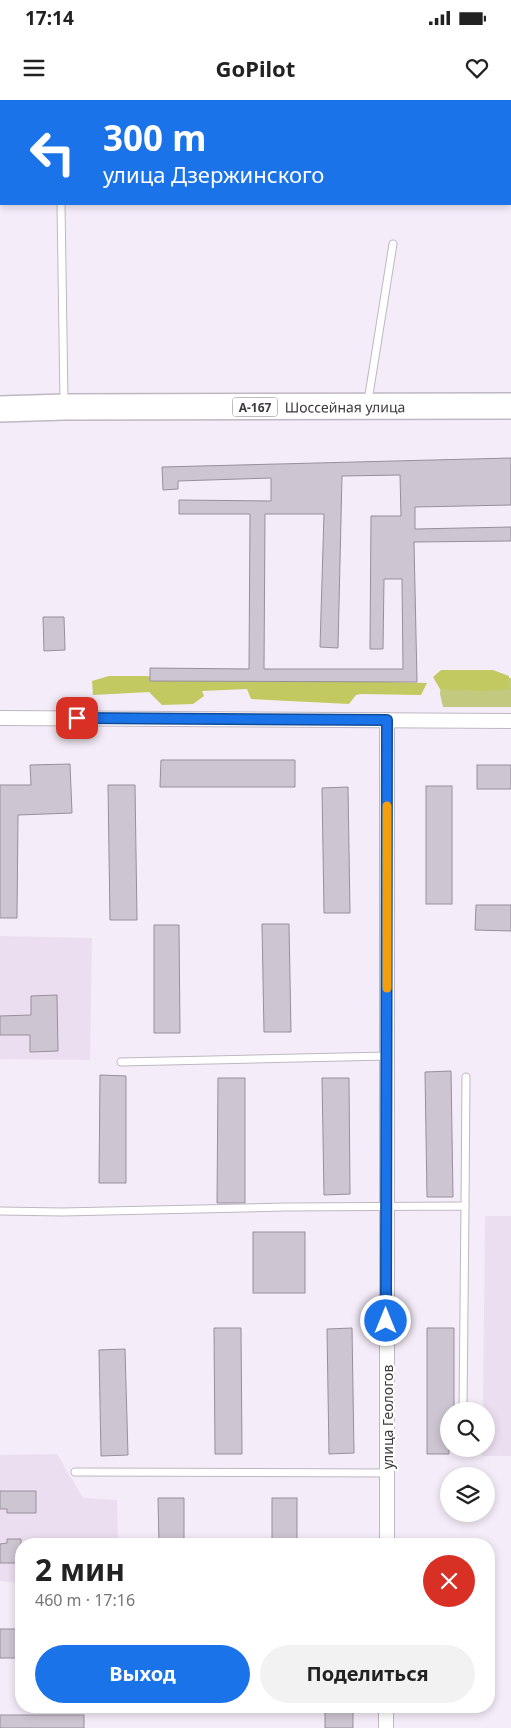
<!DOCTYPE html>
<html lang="ru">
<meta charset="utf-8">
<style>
:root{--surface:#fff;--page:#f2f2f2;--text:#222;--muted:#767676;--accent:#1a73e8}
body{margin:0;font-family:"Noto Sans",sans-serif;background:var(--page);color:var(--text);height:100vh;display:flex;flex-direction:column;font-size:19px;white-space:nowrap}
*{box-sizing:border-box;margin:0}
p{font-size:16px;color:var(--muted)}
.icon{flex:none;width:28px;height:28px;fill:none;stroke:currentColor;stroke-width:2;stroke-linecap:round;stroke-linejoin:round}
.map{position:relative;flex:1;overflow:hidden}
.drawer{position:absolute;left:15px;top:1438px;width:480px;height:175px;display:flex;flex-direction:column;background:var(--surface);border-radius:20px;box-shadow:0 2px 8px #0003}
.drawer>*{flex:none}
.hud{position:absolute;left:0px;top:0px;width:511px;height:105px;box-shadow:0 2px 8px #0003;background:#1a73e8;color:#fff;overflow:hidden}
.fabs{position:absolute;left:440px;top:1302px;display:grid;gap:10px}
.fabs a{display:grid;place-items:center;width:55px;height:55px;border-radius:50%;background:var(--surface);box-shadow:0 2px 8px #0003;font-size:25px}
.pin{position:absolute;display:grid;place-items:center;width:42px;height:42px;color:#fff;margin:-21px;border-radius:10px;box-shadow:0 2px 8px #0006}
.me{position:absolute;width:55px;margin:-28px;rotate:0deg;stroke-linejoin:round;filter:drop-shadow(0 0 4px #0008)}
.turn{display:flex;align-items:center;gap:18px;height:105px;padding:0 20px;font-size:22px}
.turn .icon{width:65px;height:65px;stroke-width:2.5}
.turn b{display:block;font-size:35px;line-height:42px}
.round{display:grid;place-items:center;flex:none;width:52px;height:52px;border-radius:26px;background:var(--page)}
.summary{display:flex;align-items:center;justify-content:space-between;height:85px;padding:0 20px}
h1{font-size:30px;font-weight:700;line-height:38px}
.action{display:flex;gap:10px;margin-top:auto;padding:10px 20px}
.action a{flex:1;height:58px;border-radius:30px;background:var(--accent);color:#fff;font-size:20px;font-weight:700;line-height:58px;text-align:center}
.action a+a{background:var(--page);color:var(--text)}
.status{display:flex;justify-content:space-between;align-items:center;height:35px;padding:0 25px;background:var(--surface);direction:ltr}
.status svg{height:14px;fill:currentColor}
header{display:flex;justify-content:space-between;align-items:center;height:65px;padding:0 20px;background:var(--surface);font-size:22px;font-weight:700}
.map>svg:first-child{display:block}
</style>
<div class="status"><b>17:14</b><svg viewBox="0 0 49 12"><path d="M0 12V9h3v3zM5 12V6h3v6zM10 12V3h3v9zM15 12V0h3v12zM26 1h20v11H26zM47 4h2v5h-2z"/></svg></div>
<header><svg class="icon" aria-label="menu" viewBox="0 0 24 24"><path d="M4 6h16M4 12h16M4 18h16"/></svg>GoPilot<svg class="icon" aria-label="heart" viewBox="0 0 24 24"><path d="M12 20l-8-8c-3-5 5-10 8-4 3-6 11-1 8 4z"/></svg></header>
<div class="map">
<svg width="511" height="1628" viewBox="0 0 511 1628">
<rect width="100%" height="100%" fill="#f4ecf8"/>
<g fill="#ebdef0">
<polygon points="0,836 92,838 90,960 0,959"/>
<polygon points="485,1116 511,1116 511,1356 482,1356 482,1349 486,1349 486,1311 483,1311"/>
<polygon points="57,1354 83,1398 117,1400 118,1444 21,1444 21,1483 0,1481 0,1355"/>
</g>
<polygon fill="#c3ca7f" points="441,578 511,578 511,607 443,607 440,594"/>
<g fill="#c2c960">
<polygon points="441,570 493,570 509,576 509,589 485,591 440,589 433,577"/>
<polygon points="109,576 140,576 427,583 421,595 361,594 356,595 349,604 251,599 247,589 202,591 204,596 193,604 162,605 149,592 93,595 92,581"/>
</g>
<g fill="#cdc5d1" stroke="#978f9a" fill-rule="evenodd">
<path d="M511,358V405L415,407V429L511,427V441L414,442L417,582L150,581V568L249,569L250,414H179V400L271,401V378L178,381V389L163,390L162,367ZM400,375L401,416H371L370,549H383L384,479H402L403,569H264L265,414H324L320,547L338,548L342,376Z"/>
<polygon points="43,517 64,517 65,550 44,551"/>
<polygon points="161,660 295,660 295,687 160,687"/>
<polygon points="70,664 72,713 18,715 17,818 0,818 0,685 31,685 30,665"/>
<rect x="477" y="665" width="34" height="24"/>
<polygon points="108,685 135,685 137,820 110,820"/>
<rect x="426" y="686" width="26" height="118"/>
<polygon points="348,687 350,813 324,813 322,688"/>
<polygon points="476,805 511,805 511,831 475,830"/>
<polygon points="262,824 289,824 291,932 264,932"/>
<polygon points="154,825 179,825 180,933 154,933"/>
<polygon points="57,895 58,951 30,952 30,935 0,935 0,916 31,915 31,896"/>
<polygon points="451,971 453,1097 427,1097 425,972"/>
<polygon points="100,975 126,976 126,1083 99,1083"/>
<polygon points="218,978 245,978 245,1103 217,1103"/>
<polygon points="322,978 349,978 350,1094 324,1095"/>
<rect x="253" y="1132" width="52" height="61"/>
<polygon points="214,1228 241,1228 242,1354 215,1354"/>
<polygon points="352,1228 354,1353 329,1354 327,1229"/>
<polygon points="427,1228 454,1228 454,1311 449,1311 449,1354 427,1354"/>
<polygon points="125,1249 128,1355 101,1356 99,1250"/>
<polygon points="0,1391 36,1391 36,1413 7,1413 7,1409 0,1409"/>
<polygon points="158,1398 184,1398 184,1444 159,1444"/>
<rect x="272" y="1398" width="25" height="46"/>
<polygon points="7,1439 21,1439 21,1463 0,1463 0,1444 7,1443"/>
<rect x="0" y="1529" width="21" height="29"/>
<rect x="325" y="1606" width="28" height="22"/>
<rect x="0" y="1615" width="84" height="13"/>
</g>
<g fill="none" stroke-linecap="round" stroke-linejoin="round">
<defs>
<g id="lane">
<polyline points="59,0 59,1"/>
<polyline points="61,104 64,302"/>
<polyline points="368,301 393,144"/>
<polyline points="121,962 387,956"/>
<polyline points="465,1106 466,977"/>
<polyline points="0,1111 62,1112 285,1107 465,1106 463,1311"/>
<polyline points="75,1372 387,1373"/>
</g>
<g id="street">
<polyline points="0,618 511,621"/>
<polyline points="387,1444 387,620"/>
<polyline points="386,1628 386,1606"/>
</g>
<g id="highway">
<path id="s1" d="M0,309L64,307L511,306"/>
</g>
</defs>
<use href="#lane" stroke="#bfb7c2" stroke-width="9"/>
<use href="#street" stroke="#bfb7c2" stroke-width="16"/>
<use href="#highway" stroke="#bfb7c2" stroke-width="28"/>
<use href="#lane" stroke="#fff" stroke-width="7"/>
<use href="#street" stroke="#fff" stroke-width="14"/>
<use href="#highway" stroke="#fff" stroke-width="25"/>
</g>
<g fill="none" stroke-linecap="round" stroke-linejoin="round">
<defs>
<polyline id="route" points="77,618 387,620 386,1221"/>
</defs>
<use href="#route" stroke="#114b97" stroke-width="12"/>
<use href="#route" stroke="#1a73e8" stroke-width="9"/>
<polyline stroke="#f59e0b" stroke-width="9" points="387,706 387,888"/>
</g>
<g text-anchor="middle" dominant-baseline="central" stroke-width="4.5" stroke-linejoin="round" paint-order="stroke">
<rect fill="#fff" stroke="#787679" stroke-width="1" x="232.5" y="297.5" width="45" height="19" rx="4"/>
<g font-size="12" font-weight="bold" fill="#3e3b3f">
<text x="255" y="307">А-167</text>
</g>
<g font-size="14" fill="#3e3b3f" stroke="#fff">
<text stroke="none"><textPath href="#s1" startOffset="345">Шоссейная улица</textPath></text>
<text transform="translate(387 1317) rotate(-90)">улица Геологов</text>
</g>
</g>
</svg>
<div class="fabs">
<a><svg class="icon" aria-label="search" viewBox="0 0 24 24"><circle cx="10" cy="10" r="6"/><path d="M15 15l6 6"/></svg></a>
<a><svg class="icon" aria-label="layers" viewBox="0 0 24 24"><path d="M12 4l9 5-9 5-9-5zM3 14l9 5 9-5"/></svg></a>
</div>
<div class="pin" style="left:77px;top:618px;background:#d93025"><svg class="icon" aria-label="arrive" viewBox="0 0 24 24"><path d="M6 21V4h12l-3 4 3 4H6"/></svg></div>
<svg class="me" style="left:386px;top:1221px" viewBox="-20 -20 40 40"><circle r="17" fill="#1a73e8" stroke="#fff" stroke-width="3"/><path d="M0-11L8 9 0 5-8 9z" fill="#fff"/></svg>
<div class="hud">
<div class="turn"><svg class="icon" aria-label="left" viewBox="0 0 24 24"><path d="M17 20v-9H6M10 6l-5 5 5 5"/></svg><div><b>300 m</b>улица Дзержинского</div></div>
</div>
<section class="drawer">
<div class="summary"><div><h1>2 мин</h1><p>460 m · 17:16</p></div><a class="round" style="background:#d93025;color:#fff"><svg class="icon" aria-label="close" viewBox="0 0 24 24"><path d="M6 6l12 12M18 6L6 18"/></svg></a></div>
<div class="action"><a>Выход</a><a>Поделиться</a></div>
</section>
</div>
